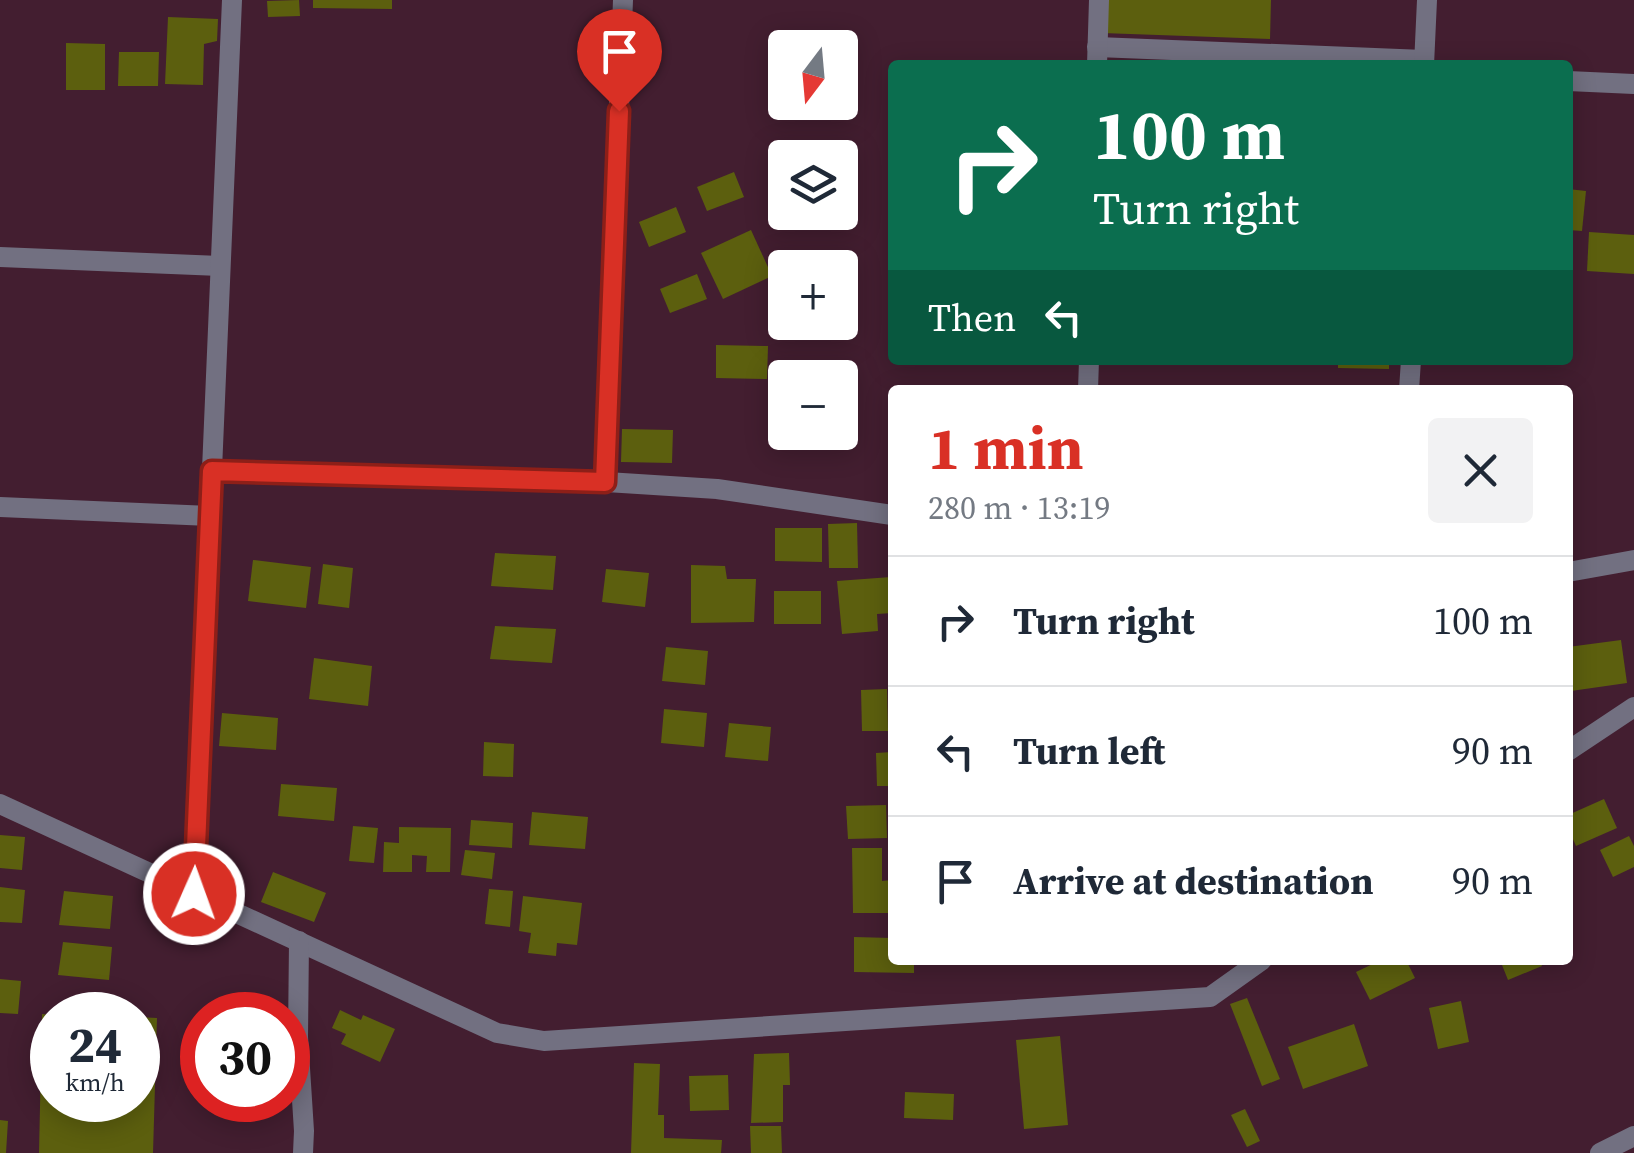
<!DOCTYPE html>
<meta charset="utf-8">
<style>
:root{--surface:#fff;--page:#f2f2f3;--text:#1f2937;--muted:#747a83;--line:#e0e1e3;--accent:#d93025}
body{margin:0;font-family:"Source Serif 4",serif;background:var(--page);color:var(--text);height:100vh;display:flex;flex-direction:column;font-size:38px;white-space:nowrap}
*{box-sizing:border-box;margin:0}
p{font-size:32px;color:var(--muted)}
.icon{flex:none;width:55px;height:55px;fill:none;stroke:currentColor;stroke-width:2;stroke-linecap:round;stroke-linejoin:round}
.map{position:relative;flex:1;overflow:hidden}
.side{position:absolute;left:888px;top:385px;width:685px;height:580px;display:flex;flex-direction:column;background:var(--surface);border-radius:10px;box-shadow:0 5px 25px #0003}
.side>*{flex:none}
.banner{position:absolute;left:888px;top:60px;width:685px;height:305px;border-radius:10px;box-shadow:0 5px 25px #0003;background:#0b6e4f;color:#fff;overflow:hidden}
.needle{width:65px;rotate:196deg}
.controls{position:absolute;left:768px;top:30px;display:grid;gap:20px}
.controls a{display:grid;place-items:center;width:90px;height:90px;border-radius:10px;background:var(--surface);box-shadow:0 5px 25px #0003;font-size:50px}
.speed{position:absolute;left:30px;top:992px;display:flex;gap:20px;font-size:50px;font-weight:700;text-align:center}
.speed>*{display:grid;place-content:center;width:130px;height:130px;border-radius:50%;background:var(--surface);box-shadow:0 5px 25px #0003;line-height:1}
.speed small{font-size:25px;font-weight:400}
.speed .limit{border:15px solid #d22;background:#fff;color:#111}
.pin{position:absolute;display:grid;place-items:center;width:85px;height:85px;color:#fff;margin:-102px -42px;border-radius:50% 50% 50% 0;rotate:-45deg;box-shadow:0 0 10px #0007}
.pin .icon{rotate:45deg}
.me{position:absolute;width:110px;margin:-55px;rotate:2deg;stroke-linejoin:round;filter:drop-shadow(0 0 8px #0008)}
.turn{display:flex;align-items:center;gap:35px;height:210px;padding:0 40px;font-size:45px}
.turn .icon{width:130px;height:130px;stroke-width:2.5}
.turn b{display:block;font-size:70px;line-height:85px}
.then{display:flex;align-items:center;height:95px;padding:0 40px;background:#0003;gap:20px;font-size:38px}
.round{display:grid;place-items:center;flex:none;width:105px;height:105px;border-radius:10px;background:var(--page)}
.overview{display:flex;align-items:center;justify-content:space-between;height:170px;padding:0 40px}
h1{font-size:60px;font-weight:700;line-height:75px;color:var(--accent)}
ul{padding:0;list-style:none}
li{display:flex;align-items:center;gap:30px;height:130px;padding:0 40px;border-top:2px solid var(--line)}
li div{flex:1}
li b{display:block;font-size:38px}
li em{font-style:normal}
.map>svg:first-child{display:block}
</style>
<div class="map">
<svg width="1634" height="1153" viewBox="0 0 1634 1153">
<rect width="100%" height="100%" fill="#431e30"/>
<g fill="#5c5f0e">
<polygon points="299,0 300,16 268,17 267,1"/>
<polygon points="313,0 392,0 392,9 313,8"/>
<polygon points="1104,0 1271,0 1270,39 1102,33"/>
<polygon points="168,17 218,19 217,41 204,44 203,85 165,84"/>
<polygon points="66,43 105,44 105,90 66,90"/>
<polygon points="119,52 159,52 158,86 118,86"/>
<polygon points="734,172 744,197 707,211 697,187"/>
<polygon points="1568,189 1586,191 1582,231 1568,230"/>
<polygon points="676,207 686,232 649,247 639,222"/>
<polygon points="751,230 772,276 723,299 701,253"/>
<polygon points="1589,232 1634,235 1634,274 1587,271"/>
<polygon points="697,274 707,299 670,313 660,289"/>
<polygon points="716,345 768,346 767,379 716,378"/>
<polygon points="1338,360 1389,360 1389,369 1338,368"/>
<polygon points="622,429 673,430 672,463 621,462"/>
<polygon points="857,523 858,568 829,568 828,524"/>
<polygon points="775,528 822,528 822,562 775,561"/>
<polygon points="495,553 556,556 553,590 491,586"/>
<polygon points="253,560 311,567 306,608 248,601"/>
<polygon points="323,564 353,568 349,608 318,604"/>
<polygon points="691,565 725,566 727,579 756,579 754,622 691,623"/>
<polygon points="606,569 649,573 645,607 602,602"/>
<polygon points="891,577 892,613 877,614 878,631 842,634 837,581"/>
<rect x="774" y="591" width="47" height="33"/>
<polygon points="495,626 556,629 552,663 490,659"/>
<polygon points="1621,640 1627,683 1571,691 1568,647"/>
<polygon points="666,647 708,651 705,685 662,681"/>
<polygon points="314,658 372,666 368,706 309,699"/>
<polygon points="887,689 888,731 862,731 861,690"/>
<polygon points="664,709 707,713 704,747 661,743"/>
<polygon points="222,713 278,718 276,750 219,746"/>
<polygon points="729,723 771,727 768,761 725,757"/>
<polygon points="484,742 514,744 513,777 483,776"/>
<polygon points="892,752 892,786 877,786 876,753"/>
<polygon points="281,784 337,788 334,821 278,816"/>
<polygon points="1604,799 1617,828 1576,846 1568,828 1568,815"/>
<polygon points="886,805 887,838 848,839 846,806"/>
<polygon points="532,812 588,817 585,849 529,845"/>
<polygon points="471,820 513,823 512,848 469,845"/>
<polygon points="353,826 378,828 374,863 349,861"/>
<polygon points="399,827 451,828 450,872 426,872 427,856 412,855 412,872 383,872 384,842 399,843"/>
<polygon points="0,835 25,837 22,870 0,868"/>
<polygon points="1629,836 1634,846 1634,867 1613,877 1600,850"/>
<polygon points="852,848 882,848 882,881 892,880 892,913 853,913"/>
<polygon points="465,850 495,853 492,879 461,875"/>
<polygon points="273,872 326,893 314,922 261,902"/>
<polygon points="0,887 25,890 22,923 0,922"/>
<polygon points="489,889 513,891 510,927 485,924"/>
<polygon points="64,891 113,896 110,929 59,925"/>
<polygon points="523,896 582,903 577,945 557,943 556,956 528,953 531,933 519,931"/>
<polygon points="854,937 892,938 892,960 914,960 914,973 854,972"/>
<polygon points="63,942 112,947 109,980 58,975"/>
<polygon points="1381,960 1406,960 1415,978 1370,1000 1356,972"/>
<polygon points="1500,960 1540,960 1542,966 1508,980"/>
<polygon points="0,979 21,981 18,1014 0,1013"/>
<polygon points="1247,998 1280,1079 1262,1086 1230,1004"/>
<polygon points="1461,1001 1469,1042 1438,1049 1429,1008"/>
<polygon points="340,1010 361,1020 363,1015 395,1029 380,1062 341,1044 346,1034 332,1028"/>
<polygon points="42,1014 52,1015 52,1100 138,1100 138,1017 157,1018 153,1153 39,1153"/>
<polygon points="1354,1024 1368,1066 1303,1089 1288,1047"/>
<polygon points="1060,1036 1068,1125 1024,1129 1016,1040"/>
<polygon points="789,1053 790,1085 783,1085 783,1122 751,1123 754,1054"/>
<polygon points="634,1063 660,1064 658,1115 664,1115 664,1138 722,1140 721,1153 631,1153"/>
<polygon points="728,1075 729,1110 690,1111 689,1076"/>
<polygon points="905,1092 954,1094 953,1120 904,1118"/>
<polygon points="1245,1109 1260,1141 1247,1147 1231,1115"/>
<polygon points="0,1120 8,1121 6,1153 0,1153"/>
<polygon points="750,1126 781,1126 782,1153 751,1153"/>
</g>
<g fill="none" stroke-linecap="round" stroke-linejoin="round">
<g stroke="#727081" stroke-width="20">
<polyline points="1097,47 1424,60"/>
<polyline points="1097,65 1099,0"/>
<polyline points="1424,65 1427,0"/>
<polyline points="1568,81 1634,84"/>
<polyline points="0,257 220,266"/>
<polyline points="1088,390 1089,360"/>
<polyline points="1409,390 1411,360"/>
<polyline points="212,471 575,480 717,489 892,515"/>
<polyline points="605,482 623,0"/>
<polyline points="0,507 210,516"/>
<polyline points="1568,572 1634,560"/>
<polyline points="1568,751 1634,707"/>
<polyline points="0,804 497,1033 544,1041 1210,997 1262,960"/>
<polyline points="194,893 232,0"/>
<polyline points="299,941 298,1037 304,1131 303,1153"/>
<polyline points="1600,1153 1634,1136"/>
</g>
</g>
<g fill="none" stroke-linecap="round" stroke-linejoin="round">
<defs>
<polyline id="route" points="194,894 212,471 605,482 619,111"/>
</defs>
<use href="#route" stroke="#8d1f18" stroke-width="25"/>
<use href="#route" stroke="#d93025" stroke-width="18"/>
</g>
</svg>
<div class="controls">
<a><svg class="needle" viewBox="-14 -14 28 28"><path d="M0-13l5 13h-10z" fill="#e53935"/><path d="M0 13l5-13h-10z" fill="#747a83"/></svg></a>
<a><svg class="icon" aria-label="layers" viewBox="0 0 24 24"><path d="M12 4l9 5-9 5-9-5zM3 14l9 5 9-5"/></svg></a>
<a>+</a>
<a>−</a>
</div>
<div class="speed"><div>24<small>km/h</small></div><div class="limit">30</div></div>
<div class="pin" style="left:619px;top:111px;background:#d93025"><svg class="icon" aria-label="arrive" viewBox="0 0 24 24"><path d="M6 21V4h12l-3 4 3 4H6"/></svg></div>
<svg class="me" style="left:194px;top:894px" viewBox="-20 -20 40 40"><circle r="17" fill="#d93025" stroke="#fff" stroke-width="3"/><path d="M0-11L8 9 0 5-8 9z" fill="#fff"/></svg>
<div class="banner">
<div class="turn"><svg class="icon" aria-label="right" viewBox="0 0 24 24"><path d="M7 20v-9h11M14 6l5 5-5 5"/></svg><div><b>100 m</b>Turn right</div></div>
<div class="then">Then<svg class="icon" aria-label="left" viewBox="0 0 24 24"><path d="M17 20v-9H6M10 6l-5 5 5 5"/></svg></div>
</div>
<section class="side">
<div class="overview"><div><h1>1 min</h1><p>280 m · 13:19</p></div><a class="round"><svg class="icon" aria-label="close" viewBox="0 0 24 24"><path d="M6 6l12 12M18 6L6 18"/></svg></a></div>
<ul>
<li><svg class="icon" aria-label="right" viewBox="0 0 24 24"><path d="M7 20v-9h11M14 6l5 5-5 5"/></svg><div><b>Turn right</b></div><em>100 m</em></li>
<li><svg class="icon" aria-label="left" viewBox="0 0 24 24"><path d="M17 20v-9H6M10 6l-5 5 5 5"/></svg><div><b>Turn left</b></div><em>90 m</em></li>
<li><svg class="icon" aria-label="arrive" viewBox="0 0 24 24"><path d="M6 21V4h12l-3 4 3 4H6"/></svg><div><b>Arrive at destination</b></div><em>90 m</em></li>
</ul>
</section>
</div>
